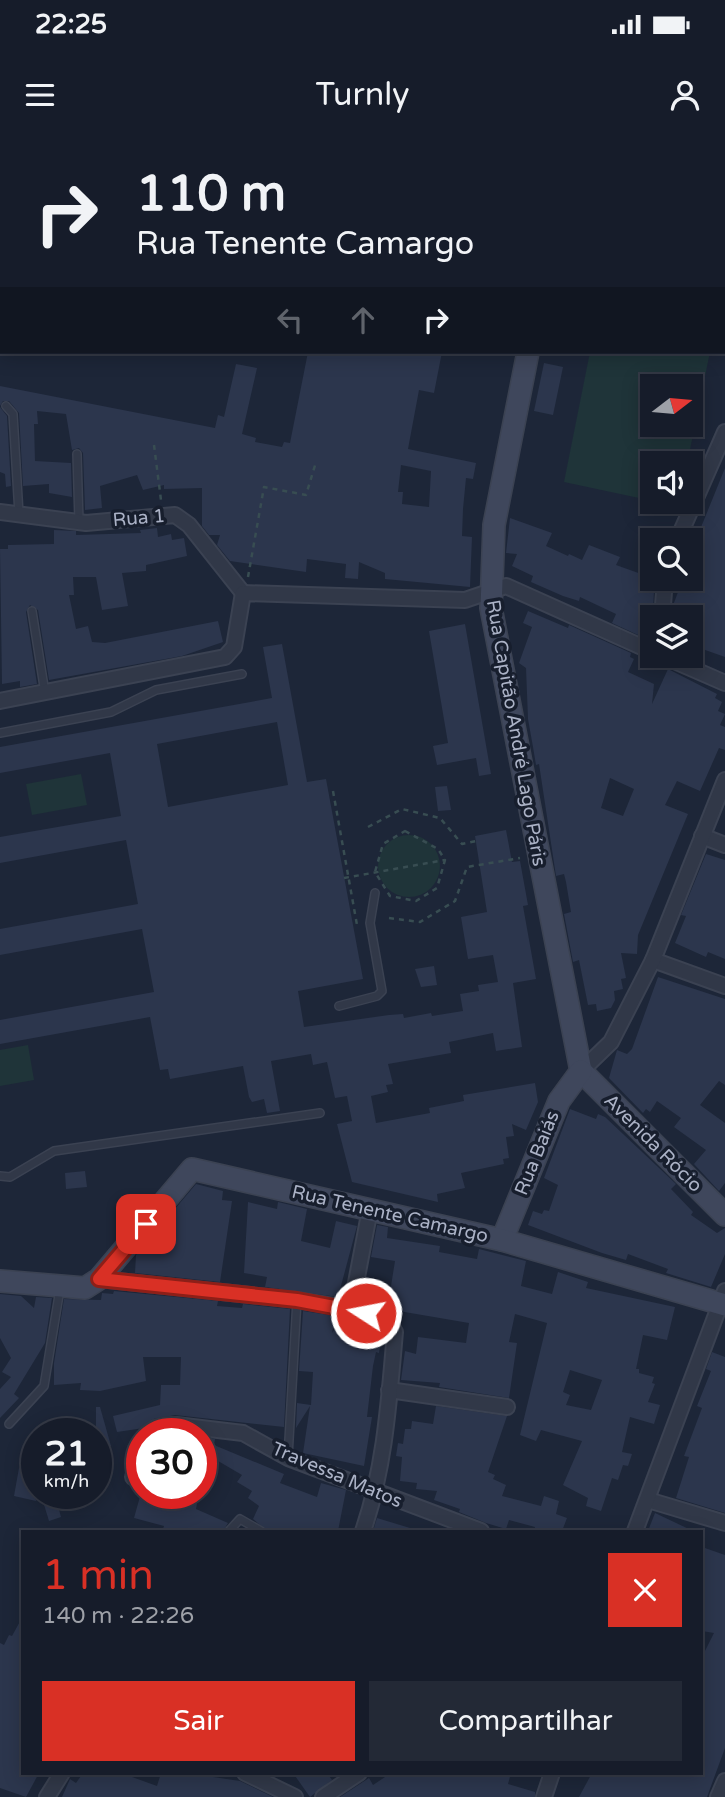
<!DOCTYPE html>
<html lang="pt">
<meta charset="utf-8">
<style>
:root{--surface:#161c2a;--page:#232936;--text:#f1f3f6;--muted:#9ea1a8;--line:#353a47;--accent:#d93025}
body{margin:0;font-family:"Varela Round",sans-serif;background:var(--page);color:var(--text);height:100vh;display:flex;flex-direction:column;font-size:26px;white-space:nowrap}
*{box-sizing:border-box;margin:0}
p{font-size:23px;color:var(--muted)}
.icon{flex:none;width:38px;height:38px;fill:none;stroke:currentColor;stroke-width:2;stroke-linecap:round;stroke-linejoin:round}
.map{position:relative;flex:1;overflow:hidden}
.panel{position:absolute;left:21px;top:1390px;width:682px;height:245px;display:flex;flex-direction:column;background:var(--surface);border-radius:0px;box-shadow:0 4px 18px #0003,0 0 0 2px var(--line)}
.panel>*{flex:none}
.top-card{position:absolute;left:0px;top:0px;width:726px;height:214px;box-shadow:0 4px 18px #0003,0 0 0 2px var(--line);background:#161c2a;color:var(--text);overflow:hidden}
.needle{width:46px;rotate:74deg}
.controls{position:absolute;left:640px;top:234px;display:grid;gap:14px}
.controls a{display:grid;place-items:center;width:63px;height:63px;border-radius:0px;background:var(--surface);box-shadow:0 4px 18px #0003,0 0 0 2px var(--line);font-size:35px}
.speed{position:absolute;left:21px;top:1278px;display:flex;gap:14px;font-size:35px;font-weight:700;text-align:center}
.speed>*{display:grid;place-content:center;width:91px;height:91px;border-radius:50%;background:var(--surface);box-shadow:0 4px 18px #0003,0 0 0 2px var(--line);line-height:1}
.speed small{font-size:18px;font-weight:400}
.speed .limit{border:10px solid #d22;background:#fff;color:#111}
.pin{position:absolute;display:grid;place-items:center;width:60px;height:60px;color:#fff;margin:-30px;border-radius:14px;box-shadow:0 4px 10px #0006}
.me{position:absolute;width:77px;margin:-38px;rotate:281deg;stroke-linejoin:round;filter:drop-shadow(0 0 5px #0008)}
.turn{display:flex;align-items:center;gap:24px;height:147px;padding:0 21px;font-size:32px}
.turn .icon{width:91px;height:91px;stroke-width:2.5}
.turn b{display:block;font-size:49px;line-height:60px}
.lanes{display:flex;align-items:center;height:66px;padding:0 21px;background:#0003;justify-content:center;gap:35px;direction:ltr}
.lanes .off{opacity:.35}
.round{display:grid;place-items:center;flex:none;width:74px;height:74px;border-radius:0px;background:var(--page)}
.summary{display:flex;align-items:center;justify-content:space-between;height:119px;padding:0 21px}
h1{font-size:42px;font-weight:600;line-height:52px;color:var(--accent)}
.action{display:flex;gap:14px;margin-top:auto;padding:14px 21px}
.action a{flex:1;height:80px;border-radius:0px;background:var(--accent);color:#fff;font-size:28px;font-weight:600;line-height:80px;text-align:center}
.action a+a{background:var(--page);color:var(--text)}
.status{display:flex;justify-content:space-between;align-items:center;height:49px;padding:0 35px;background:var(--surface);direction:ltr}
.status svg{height:19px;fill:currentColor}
header{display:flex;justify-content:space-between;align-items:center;height:91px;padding:0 21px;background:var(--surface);font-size:32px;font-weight:600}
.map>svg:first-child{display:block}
</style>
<div class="status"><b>22:25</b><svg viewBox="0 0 49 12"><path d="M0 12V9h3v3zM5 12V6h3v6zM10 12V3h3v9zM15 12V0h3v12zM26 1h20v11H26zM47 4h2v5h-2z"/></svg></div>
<header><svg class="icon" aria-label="menu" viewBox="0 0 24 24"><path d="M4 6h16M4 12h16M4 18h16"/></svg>Turnly<svg class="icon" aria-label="person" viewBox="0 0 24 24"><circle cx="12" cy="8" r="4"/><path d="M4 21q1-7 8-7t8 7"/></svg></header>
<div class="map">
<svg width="725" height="1657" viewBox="0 0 725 1657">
<rect width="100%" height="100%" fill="#1d2638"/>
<g fill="#1f3439" fill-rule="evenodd">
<path d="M590,212H710L687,324H653V361L564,342ZM653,247H691V285H653Z"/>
<polygon points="81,634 87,665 32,675 26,644"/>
<circle cx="409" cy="726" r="31"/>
<polygon points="28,905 34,940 0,946 0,910"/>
</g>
<g fill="#2c364d" fill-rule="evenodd">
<path d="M308,212H442L434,253L419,250L408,309L476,323L473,339L466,338L463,369L462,396L472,397L470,447L385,439V433L359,422L358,439L345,438L346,424L307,419L306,432L230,421L217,405L220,395H209L202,386V348L164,349V345L143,350L137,335L100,346L102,368L85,370L83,313L79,308L72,310L66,274L37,271L38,284H34L35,321L71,323L72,357L49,353V344L23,346L19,273L9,261H3L0,266V246L215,288L218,275L224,277L236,224L257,228L242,294L256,298L255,302L282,307L284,302L290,303ZM401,325L431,331L429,367L402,364L403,352H398Z"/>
<polygon points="544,223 563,227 553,275 534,271"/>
<polygon points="0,267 7,276 11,346 6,347 5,334 0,332"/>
<polygon points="725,328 725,517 691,505 691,478 672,468 683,439 691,439 691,412"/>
<polygon points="510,378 552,393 546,406 568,416 569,414 582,420 589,405 620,417 616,425 644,435 642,441 646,443 645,448 654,451 653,471 643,492 640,491 638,495 612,483 616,474 580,457 579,461 563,456 531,442 533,436 512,426 517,414 506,413"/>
<polygon points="157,388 158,397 171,394 172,400 184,398 187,416 146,425 146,431 122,433 128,466 102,470 96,437 73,437 74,455 69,455 76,489 88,486 92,502 105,503 218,481 223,502 182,516 49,540 38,470 30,465 26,472 37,544 20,547 20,541 2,544 0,409 8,409 8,405 54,404 54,390 76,391 76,395 141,393 140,390"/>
<path d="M528,471L568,488L569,485L631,513L630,517L634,519L628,532L654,544L652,564L668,529L717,554L715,558L722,562L718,571L725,574L720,585L725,587V610L719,608L700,651L677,641L665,665L688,674L638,795L637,814L621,813L626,838L621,839L623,849L614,851L615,860L611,868L597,871L596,864L588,865L579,820L573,822L564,774L571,772L566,742L564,734L556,736L539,624L536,625L533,607L528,579L526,528L519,523L532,487L523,483ZM610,638L634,649L623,676L601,668Z"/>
<polygon points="465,484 491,634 479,636 476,618 437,625 433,606 448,603 429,491"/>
<path d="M282,504L307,642L326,639L363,839L298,851L304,887L389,875L403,874L404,878L431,873L432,876L463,871L460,854L479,851L478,845L498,842L493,815L468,819L461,777L487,772L475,696L506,690L512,722L520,721L528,765L523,766L536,839L513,843L522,907L496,911L493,893L449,902L451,913L388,924L393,944L386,945L388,952L371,956L376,983L430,973L429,968L464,961L463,955L535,943L538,962L526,990L512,984L514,996L506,997L509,1018L503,1019L504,1024L461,1033L465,1048L437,1054L438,1062L352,1042L337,984L352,981L347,956L335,958L327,922L313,925L311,914L271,921L280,971L267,973L264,959L252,962L249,957L243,926L170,939L168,929L160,930L150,877L0,904V880L154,852L142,789L0,815V789L138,764L126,700L0,723V697L121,676L110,613L0,633V607L272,558L263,507ZM277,582L288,645L168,667L157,604Z"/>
<polygon points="447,646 451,670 438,671 435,647"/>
<polygon points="706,714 725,720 725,819 708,812 706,817 675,803 686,776 681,775"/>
<polygon points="434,826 437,845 421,847 415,829"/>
<polygon points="658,837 725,859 725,945 719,941 700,965 725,983 725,1043 719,1051 694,1024 706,1010 674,987 681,978 657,961 650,972 646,969 643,973 609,938 617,910 627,914 632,909"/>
<polygon points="570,969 596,979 598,974 605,977 676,1044 671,1049 693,1072 691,1075 717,1093 725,1088 725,1114 711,1147 666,1133 668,1129 628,1114 626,1120 602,1113 528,1085 533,1071 542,1074 544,1070 549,1071 558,1045 544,1038"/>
<polygon points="85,1031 87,1047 66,1049 65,1033"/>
<polygon points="196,1044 223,1051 222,1060 232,1061 220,1142 135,1133 136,1115"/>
<polygon points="248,1062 277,1069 278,1062 307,1069 301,1101 330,1108 336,1081 357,1086 338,1157 265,1147 267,1137 244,1133"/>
<path d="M377,1085L388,1087L387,1098L440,1106L439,1112L477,1119L479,1109L526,1121L521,1146L552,1154L558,1132L588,1142L586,1148L675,1167L667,1200L643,1195L636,1229H639V1233L654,1237L652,1243L655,1244L648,1262L660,1265L654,1284L630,1277L622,1312L632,1314L628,1326L623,1325L618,1340L612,1338L601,1371L586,1366L588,1358L563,1345L582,1301L541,1290L536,1301L520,1295L547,1183L515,1174L509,1202L517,1203L509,1258L439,1247L440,1243L401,1240L405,1211L416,1214L418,1197L466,1203L469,1183L387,1169L388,1160L363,1158L366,1142L391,1146L395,1121L371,1117ZM570,1230L602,1240L591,1270L566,1265L570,1255L563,1252Z"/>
<polygon points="114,1151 218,1161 217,1166 242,1168 243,1164 290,1169 284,1287 175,1275 154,1279 144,1288 117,1292 113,1276 160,1265 161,1245 180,1245 181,1217 143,1217 146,1241 100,1251 80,1250 81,1243 54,1245 54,1223 64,1159 101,1160 102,1153 113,1154"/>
<polygon points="0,1154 21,1156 34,1168 36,1157 52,1158 45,1203 14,1254 19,1258 0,1278 0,1249 11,1237 2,1232 11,1218 0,1198"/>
<polygon points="303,1171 336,1176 332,1193 342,1177 360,1181 358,1190 382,1192 379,1213 376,1212 373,1226 367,1277 372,1277 364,1326 303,1313 310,1266 296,1288 297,1263 311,1265 313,1232 299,1231"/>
<polygon points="712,1212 725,1217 725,1373 676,1358 689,1317 684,1316 702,1268 697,1266 711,1231 706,1229"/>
<polygon points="436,1266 507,1276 488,1332 495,1335 493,1339 506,1345 502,1356 541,1366 544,1356 559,1361 556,1374 567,1378 562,1391 534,1391 535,1387 509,1380 506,1389 486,1383 459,1372 460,1369 434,1360 437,1351 416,1349 417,1343 400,1341 402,1317 396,1316 398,1303 403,1304 405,1289 411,1289 412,1281 433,1284"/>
<polygon points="96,1267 100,1267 111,1306 96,1310"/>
<polygon points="201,1298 215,1299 214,1305 284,1334 280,1343 317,1357 321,1343 346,1350 338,1391 267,1391 253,1379 259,1366 248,1358 252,1351 237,1342 242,1335 213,1318 210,1347 201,1346"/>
<polygon points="19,1328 33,1330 36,1361 14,1356"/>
<polygon points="141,1353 199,1353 196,1369 228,1383 223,1391 163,1389 164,1386 134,1378"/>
<polygon points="55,1355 61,1377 49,1381 42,1358"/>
<polygon points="655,1373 693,1391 648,1391"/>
<polygon points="377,1378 410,1388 409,1391 373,1391"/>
<polygon points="702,1407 725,1415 725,1608 707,1657 579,1657 592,1633 633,1635 634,1633 702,1633 702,1517 714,1493 702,1491"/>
<polygon points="23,1476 23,1633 39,1633 26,1657 0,1648 0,1503 4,1505 9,1495 12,1496"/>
<polygon points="83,1633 121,1633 157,1646 161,1633 205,1633 213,1637 240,1641 273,1657 62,1657 70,1639 76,1643"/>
<polygon points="293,1633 327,1633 332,1640 310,1657"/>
<polygon points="391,1633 511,1633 508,1644 535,1652 535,1657 340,1657 369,1638 373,1645"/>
</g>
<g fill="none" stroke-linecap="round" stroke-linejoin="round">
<defs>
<g id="lane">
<polyline points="6,266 13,274 19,374"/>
<polyline points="77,314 79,382"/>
<polyline points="32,471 45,553"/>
<polyline points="0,593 111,572 156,550 242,534"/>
<polyline points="339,866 377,856 382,851 370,783 375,753"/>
<polyline points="0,1036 10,1037 54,1011 320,973"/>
<polyline points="9,1284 44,1246 60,1149"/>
<polyline points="288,1317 297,1160"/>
<polyline points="229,1391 240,1379 261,1391"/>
</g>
<g id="street">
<polyline points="208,0 217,2"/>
<polyline points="288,0 297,2"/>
<polyline points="0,372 86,383 175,375 189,385 243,453"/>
<polyline points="677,401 725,292"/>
<polyline points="662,478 665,439"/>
<polyline points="663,516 725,543"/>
<polyline points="0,561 225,517 234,507 243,453 465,460 506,446 653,512"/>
<polyline points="702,696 725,705"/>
<polyline points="653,820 725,846"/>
<polyline points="581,931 611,902 653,820 725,640"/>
<polyline points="99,1139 297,1160 351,1169"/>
<polyline points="389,1250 507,1267"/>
<polyline points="152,1293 156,1288 176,1285 243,1293 288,1318 481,1391"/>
<polyline points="133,1337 142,1313"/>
<polyline points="648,1360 725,1383"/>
<path d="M363,1391C385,1327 389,1260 395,1192C386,1174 369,1174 351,1169L370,1069"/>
<polyline points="635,1391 725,1151"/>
<polyline points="245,1633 295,1657"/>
<polyline points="47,1657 62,1633"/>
<polyline points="323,1657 359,1633"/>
<polyline points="544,1657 552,1633"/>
<polyline points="718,1657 725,1641"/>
</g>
<g id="secondary">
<polyline points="568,2 568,0"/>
<polyline points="724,121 725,121"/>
<polyline points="528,212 494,385 491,468 581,931"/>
<polyline points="581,931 725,1075"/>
<polyline points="502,1100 559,961 581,931"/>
<polyline points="0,1141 85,1148 99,1139 192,1029 502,1100 725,1165"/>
</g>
</defs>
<use href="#lane" stroke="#3b4252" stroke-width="10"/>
<use href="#street" stroke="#3b4252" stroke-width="18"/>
<use href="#secondary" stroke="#3b4252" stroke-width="24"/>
<g stroke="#384d52" stroke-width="2.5" stroke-dasharray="5 5" stroke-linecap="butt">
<polyline points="154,305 161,360"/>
<polyline points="248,437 264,347 306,355 316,322"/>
<polyline points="333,651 357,785"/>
<polyline points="368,687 402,669 440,678 462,704 476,701"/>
<polygon points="405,691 438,709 445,720 437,748 416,761 390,756 375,732 383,704"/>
<polyline points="344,738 445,720"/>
<polyline points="389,778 420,782 455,761 467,727 520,718"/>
</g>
<use href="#lane" stroke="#313848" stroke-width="7"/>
<use href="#street" stroke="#313848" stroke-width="14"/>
<use href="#secondary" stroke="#3f475c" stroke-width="21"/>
</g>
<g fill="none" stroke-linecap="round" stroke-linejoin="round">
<defs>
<polyline id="route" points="146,1084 99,1139 297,1160 366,1173"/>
</defs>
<use href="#route" stroke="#8d1f18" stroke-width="18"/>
<use href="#route" stroke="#d93025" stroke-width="12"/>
</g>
<g text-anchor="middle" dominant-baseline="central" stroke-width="7" stroke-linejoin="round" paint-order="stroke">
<g font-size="19" fill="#abb2c6" stroke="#171e2d">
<text transform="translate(139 378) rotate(-5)">Rua 1</text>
<text transform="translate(516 593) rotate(80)">Rua Capitão André Lago Páris</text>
<text transform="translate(653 1003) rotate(45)">Avenida Rócio</text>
<text transform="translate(537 1013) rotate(-68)">Rua Baiás</text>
<text transform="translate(390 1074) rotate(13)">Rua Tenente Camargo</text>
<text transform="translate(337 1335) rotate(23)">Travessa Matos</text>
</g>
</g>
</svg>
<div class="controls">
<a><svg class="needle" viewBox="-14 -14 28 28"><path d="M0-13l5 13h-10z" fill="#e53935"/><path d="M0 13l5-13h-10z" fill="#9ea1a8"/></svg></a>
<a><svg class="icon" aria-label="sound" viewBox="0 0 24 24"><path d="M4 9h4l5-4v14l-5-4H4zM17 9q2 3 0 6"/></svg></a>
<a><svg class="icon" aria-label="search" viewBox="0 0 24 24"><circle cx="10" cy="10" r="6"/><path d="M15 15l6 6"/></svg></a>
<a><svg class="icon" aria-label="layers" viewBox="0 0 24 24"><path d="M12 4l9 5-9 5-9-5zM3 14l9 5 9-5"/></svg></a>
</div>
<div class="speed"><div>21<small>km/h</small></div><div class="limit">30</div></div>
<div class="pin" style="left:146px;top:1084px;background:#d93025"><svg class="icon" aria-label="arrive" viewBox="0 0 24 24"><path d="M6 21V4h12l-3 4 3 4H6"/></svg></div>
<svg class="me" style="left:366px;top:1173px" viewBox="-20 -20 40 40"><circle r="17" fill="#d93025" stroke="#fff" stroke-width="3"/><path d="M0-11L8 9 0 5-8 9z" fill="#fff"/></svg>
<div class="top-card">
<div class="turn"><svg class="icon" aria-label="right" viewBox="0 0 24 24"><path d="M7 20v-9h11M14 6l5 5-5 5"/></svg><div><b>110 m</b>Rua Tenente Camargo</div></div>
<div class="lanes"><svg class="icon off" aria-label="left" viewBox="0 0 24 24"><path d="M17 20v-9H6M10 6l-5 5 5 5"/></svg><svg class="icon off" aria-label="ahead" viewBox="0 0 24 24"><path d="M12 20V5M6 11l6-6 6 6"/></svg><svg class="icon" aria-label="right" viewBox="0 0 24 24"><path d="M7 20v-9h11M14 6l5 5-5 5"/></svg></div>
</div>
<section class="panel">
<div class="summary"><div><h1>1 min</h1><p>140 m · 22:26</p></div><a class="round" style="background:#d93025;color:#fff"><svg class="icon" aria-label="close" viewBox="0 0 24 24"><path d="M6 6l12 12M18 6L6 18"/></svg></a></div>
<div class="action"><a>Sair</a><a>Compartilhar</a></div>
</section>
</div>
